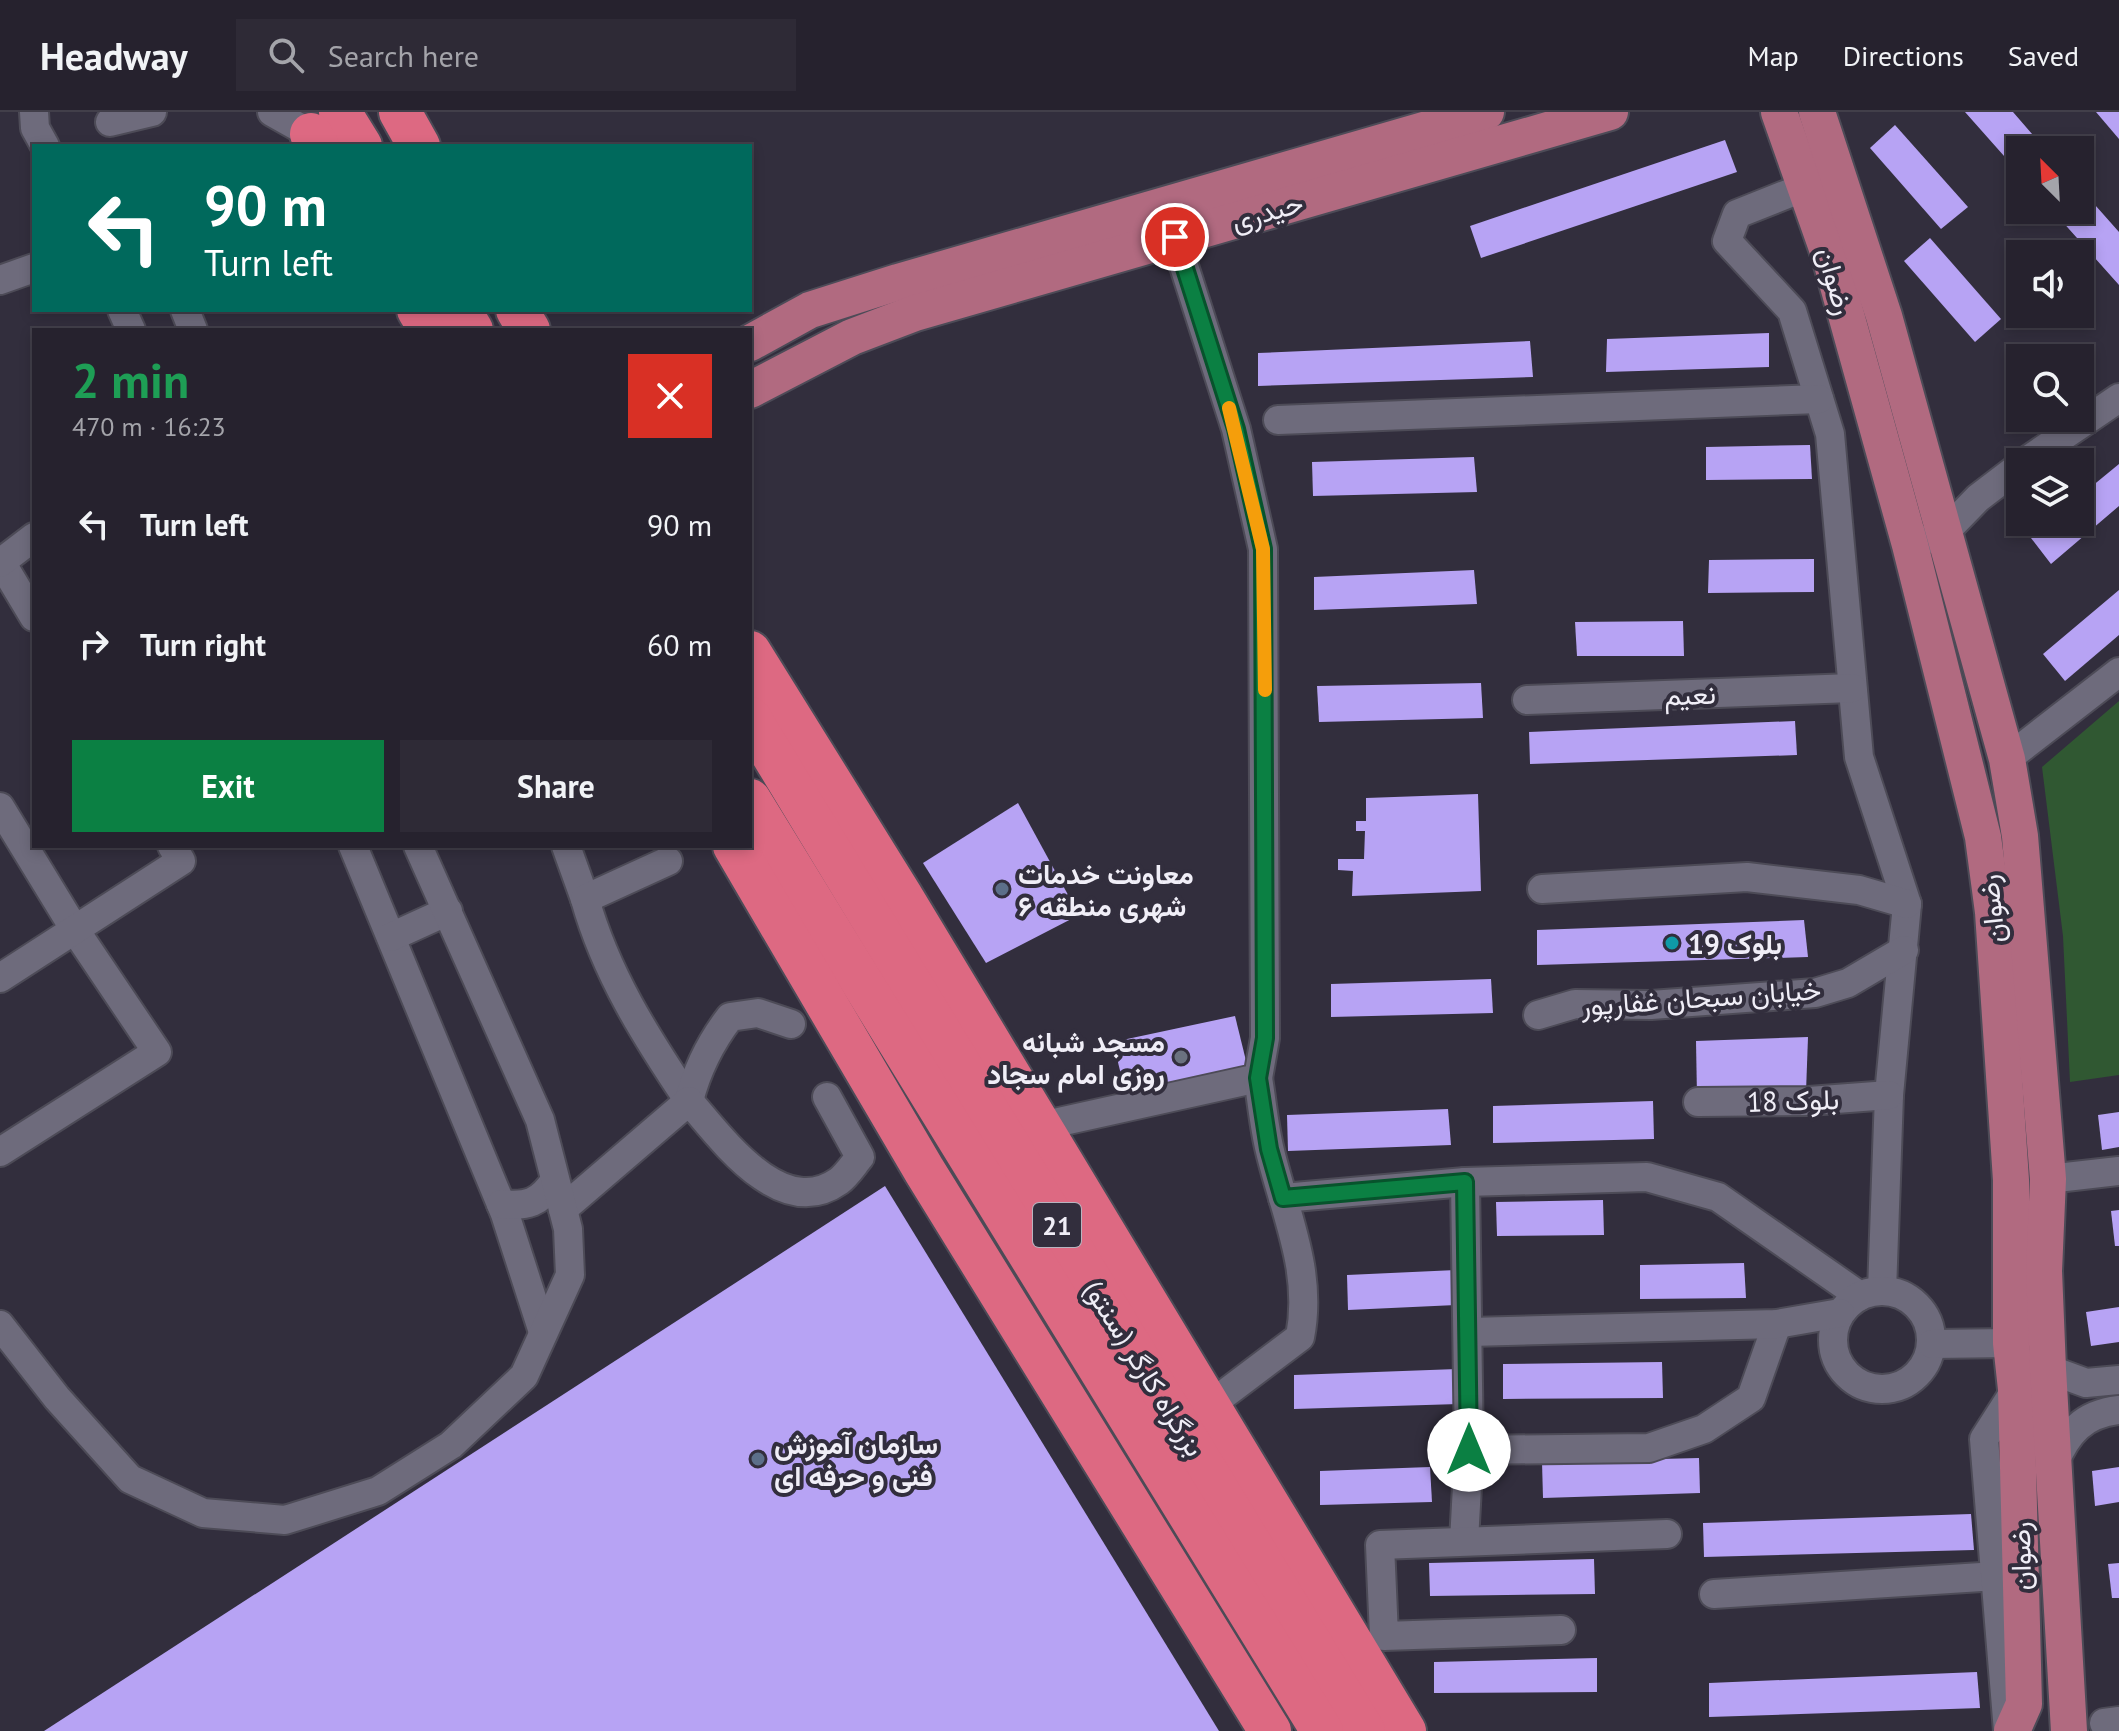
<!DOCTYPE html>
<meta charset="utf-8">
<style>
:root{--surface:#26222e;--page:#2e2a36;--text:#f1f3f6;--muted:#a4a4aa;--line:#423f4a;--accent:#0b8043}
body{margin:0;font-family:"PT Sans",Vazirmatn,sans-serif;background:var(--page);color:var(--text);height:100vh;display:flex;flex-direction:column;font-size:30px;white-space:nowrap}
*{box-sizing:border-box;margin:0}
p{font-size:26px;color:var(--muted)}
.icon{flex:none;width:44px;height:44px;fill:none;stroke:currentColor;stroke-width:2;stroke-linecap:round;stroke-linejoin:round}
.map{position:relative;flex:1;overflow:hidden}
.details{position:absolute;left:32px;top:216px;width:720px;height:520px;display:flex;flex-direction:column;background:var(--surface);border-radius:0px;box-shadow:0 4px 12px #0003,0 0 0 2px var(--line)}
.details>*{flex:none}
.guide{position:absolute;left:32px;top:32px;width:720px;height:168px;border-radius:0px;box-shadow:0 4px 12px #0003,0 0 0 2px var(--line);background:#00695c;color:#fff;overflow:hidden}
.needle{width:52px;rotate:336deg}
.fabs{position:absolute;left:2006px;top:24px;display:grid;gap:16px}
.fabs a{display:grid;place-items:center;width:88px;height:88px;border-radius:0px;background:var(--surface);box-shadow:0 4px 12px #0003,0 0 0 2px var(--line);font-size:40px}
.pin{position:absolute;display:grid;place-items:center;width:68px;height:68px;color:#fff;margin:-34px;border:4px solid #fff;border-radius:50%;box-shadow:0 2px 8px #0007}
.me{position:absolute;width:88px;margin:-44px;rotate:0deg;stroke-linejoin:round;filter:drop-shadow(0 0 6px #0008)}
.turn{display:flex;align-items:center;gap:28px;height:168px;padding:0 40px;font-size:36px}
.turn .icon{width:104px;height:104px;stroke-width:2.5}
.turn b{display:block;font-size:56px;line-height:68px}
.round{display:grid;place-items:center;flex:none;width:84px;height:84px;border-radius:0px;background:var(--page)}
.summary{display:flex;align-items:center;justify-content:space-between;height:136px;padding:0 40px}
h1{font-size:48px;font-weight:700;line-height:60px;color:#1e9e55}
.button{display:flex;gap:16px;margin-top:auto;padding:16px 40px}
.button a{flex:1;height:92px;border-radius:0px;background:var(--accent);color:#fff;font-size:32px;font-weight:700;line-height:92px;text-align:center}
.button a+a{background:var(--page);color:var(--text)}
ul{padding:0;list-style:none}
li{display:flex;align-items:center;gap:24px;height:120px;padding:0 40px}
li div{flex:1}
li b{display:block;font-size:30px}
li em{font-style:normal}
header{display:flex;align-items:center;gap:48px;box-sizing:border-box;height:112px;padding:0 40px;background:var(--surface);border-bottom:2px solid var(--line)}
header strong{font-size:38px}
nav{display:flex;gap:44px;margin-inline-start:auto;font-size:28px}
.search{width:560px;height:72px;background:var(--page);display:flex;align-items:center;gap:20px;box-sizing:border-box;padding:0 28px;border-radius:0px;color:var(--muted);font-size:30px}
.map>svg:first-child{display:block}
</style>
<header>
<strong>Headway</strong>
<div class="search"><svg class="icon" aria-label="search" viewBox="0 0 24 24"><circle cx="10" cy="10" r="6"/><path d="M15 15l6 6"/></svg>Search here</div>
<nav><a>Map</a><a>Directions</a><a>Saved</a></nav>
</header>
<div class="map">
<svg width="2119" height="1619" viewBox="0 0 2119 1619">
<rect width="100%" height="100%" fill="#322e3d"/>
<polygon fill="#305832" points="2119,589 2119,963 2070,970 2063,824 2042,655"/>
<g fill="#b7a3f4">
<polygon points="1965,0 2013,0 2046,38 2020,38 2020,62"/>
<polygon points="2096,0 2119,0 2119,27"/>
<polygon points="1895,13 1968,95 1941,117 1870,36"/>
<polygon points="1725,28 1737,60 1481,146 1470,114"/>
<polygon points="2080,76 2119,120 2119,173 2052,98 2080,98"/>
<polygon points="1930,126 2001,207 1975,230 1904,149"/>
<polygon points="1769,221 1769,255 1606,260 1607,227"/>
<polygon points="1530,229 1533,265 1258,274 1258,241"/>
<polygon points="1810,333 1812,367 1706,368 1706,335"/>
<polygon points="1474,345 1477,380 1313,384 1312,350"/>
<polygon points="2119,352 2119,394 2051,452 2031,426 2049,410 2080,410 2080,384"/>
<polygon points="1814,447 1814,480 1708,481 1709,448"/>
<polygon points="1474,458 1477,492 1314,498 1314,465"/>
<polygon points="2119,478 2119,523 2065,569 2043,542"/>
<polygon points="1683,509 1684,544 1577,544 1575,510"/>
<polygon points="1481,571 1483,606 1319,610 1317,574"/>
<polygon points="1795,609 1797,643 1530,652 1529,620"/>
<polygon points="1478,682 1481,779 1352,784 1353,759 1338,758 1338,747 1364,747 1365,719 1356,719 1356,709 1366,709 1366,686"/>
<polygon points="1018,691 1079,803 986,851 923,751"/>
<polygon points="1804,808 1808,845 1537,853 1537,818"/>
<polygon points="1491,867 1493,901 1331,905 1331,872"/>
<polygon points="1235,904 1249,961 1127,987 1113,930"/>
<polygon points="1808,925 1806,980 1697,985 1696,929"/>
<polygon points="1653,989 1654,1027 1493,1031 1493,994"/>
<polygon points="1448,997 1451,1033 1288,1039 1287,1003"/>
<polygon points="2119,1000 2119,1035 2102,1038 2098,1003"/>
<polygon points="885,1074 1219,1619 44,1619"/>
<polygon points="1603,1088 1604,1123 1497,1124 1496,1090"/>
<polygon points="2119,1098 2119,1134 2115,1134 2111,1099"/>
<polygon points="1744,1151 1746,1186 1640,1187 1640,1153"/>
<polygon points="1456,1158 1456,1193 1348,1198 1347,1163"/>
<polygon points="2119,1195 2119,1230 2091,1234 2086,1200"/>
<polygon points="1662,1250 1663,1286 1503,1287 1503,1252"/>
<polygon points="1457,1257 1459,1292 1294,1297 1294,1263"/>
<polygon points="1699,1346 1700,1381 1543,1386 1542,1350"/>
<polygon points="1430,1355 1432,1390 1320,1393 1320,1359"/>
<polygon points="2119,1355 2119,1390 2095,1394 2092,1359"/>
<polygon points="1971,1402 1974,1438 1704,1445 1703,1411"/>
<polygon points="1594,1447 1595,1482 1430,1484 1429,1451"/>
<polygon points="2119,1451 2119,1486 2112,1486 2108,1452"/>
<polygon points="1597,1546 1597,1580 1434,1581 1434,1550"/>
<polygon points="1977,1560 1980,1596 1709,1605 1709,1571"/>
</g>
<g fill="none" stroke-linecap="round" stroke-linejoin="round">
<defs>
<g id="minor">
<polyline points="34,0 35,16 45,34"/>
<polyline points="272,0 311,22"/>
<polyline points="110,10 152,0"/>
<polyline points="1805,75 1737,102 1727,129 1792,199 1830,322 1859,645 1907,792 1889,983 1882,1179"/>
<polyline points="0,168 34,156"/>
<polyline points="122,198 131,218"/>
<polyline points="185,198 193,218"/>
<polyline points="1278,308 1819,287"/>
<polyline points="2025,350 2119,286"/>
<polyline points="1928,427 1944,421 1978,386 2020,354"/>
<polyline points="1,450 34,505"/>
<polyline points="0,451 34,425"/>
<polyline points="1527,588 1852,576"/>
<polyline points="2007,647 2119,560"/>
<polyline points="0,695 75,818 157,940 0,1040"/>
<polyline points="353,734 505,1102 542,1217"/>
<polyline points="566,734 585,787"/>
<path d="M668,749L585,787C606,862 646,925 689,989"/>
<polyline points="1542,777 1747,765 1859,778 1907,792"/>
<polyline points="391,825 448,799"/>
<polyline points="0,866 181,749 172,734"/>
<polyline points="1538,903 1575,892 1651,893 1815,881 1848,871 1904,838"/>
<path d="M689,989C697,957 710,931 730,905L758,901L791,912"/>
<polyline points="1698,990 1809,989 1889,983"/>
<polyline points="1041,1014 1258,966 1265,926 1263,437 1236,317 1169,107"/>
<polyline points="2048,1067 2119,1059"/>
<polyline points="1465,1070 1469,1338 1649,1336 1704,1317 1751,1286 1777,1212"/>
<polyline points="1283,1086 1465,1070 1647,1065 1718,1085 1860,1184"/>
<path d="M501,1092C527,1095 540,1091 555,1068"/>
<path d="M563,1097L689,989C722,1027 781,1110 839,1069C847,1063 854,1052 860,1045L827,985"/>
<circle cx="1882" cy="1228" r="49"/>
<polyline points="0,1213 57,1286 130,1367 203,1401 285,1408 378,1379 451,1333 524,1264 570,1163 568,1117 540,1008 418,734"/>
<polyline points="1470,1220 1777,1212 1840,1201"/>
<polyline points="1932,1232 2011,1231"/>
<polyline points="2048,1257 2086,1271 2119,1268"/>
<path d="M1210,1293L1300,1225C1313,1159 1285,1102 1270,1039C1264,1015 1262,990 1258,966"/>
<path d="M2054,1352C2067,1321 2083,1302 2119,1298"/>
<polyline points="1464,1429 1469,1338"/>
<polyline points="1714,1482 1997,1464"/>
<polyline points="1561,1518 1384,1524 1380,1433 1667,1422"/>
<polyline points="2104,1611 2119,1609"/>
<polyline points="2008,1619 1984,1327 2016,1277"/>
</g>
<g id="major">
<polyline points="1779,0 1830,145 1910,433 1983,725 1993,800 2011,1068 2011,1231 2016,1277 2024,1592 2012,1619"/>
<polyline points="1817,0 1884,204 2007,647 2020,724 2048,1067 2044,1159 2048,1257 2069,1619"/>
<polyline points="750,231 810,198 898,170 1486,0"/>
<polyline points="750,278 852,225 915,201 1610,0"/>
</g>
<g id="highway">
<polyline points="340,0 361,34"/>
<polyline points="400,0 419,34"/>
<polyline points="311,22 318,34"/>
<polyline points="418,198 430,218"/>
<polyline points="460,198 472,218"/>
<polyline points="517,198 529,218"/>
<polyline points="750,540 901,783 1405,1619"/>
<polyline points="750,606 1364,1619"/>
<polyline points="750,688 1322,1619"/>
<polyline points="734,734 924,1058 1270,1619"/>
</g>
</defs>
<use href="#minor" stroke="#4d4b57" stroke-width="32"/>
<use href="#major" stroke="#4d4b57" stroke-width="40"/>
<use href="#highway" stroke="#4d4b57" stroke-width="46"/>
<use href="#minor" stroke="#6e6b7c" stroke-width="28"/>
<use href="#major" stroke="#b16a80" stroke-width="36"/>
<use href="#highway" stroke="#dd6982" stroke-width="42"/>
</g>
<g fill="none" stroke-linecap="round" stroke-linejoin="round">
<defs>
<polyline id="route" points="1175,125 1236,317 1263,437 1265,926 1258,966 1269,1037 1283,1086 1465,1070 1469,1338"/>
</defs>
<use href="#route" stroke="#07532c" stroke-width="20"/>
<use href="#route" stroke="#0b8043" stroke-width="14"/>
<polyline stroke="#f59e0b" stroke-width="14" points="1229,296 1263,437 1265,578"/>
</g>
<g fill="#5c6f8a" stroke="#322e3d" stroke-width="3">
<circle cx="1002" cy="777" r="8"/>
<circle cx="758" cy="1347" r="8"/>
</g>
<circle fill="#0f9aa8" stroke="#322e3d" stroke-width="3" cx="1672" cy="831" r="8"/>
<circle fill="#6b7280" stroke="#322e3d" stroke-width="3" cx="1181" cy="945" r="8"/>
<g text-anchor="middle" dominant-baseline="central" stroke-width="8" stroke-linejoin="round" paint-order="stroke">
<rect fill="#322e3d" stroke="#b7b4bf" stroke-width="2" x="1033" y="1091" width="48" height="44" rx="6"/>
<g font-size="26" font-weight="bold" fill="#f0eef7">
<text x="1057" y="1113">21</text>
</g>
<g font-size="28" fill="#f0eef7" stroke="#322e3d">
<text transform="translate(1267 99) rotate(-16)">حیدری</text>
<text transform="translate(1836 169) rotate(74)">رضوان</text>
<text transform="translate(1690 582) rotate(-2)">نعیم</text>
<text transform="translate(1991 797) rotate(-96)">رضوان</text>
<text transform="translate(1701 885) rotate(-4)">خیابان سبحان غفارپور</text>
<text transform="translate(1793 988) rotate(-2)">بلوک 18</text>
<text transform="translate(1145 1256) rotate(58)">بزرگراه کارگر (سنتو)</text>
<text transform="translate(2020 1444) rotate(-91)">رضوان</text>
</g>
<g font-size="28" font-weight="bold" fill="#f0eef7" stroke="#322e3d" text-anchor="start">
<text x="1018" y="761">معاونت خدمات<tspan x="1018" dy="32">شهری منطقه ۶</tspan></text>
<text x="1688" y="831">بلوک 19</text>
<text x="1165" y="929" text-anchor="end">مسجد شبانه<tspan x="1165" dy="32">روزی امام سجاد</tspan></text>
<text x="774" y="1331">سازمان آموزش<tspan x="774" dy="32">فنی و حرفه ای</tspan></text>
</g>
</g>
</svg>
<div class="fabs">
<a><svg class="needle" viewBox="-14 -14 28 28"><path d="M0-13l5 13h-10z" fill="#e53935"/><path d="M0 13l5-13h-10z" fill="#a4a4aa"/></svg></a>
<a><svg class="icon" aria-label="sound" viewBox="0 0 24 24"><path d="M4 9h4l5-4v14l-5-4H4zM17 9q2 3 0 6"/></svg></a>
<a><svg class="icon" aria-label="search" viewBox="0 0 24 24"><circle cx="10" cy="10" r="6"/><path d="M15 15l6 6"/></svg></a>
<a><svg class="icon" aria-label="layers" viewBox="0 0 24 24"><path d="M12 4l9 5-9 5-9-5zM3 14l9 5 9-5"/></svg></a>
</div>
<div class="pin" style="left:1175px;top:125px;background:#d93025"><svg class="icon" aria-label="arrive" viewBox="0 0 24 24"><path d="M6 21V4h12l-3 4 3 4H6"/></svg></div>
<svg class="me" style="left:1469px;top:1338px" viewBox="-20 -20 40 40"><circle r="19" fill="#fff"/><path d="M0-13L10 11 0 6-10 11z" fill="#0b8043"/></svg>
<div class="guide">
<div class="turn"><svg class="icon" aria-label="left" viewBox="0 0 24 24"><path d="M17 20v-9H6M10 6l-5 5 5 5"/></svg><div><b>90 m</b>Turn left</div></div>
</div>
<section class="details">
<div class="summary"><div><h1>2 min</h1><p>470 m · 16:23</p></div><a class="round" style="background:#d93025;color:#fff"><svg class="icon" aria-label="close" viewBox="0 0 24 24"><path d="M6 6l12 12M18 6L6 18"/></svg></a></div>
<ul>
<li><svg class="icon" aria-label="left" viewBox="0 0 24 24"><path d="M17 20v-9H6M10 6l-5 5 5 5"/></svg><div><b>Turn left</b></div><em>90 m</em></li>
<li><svg class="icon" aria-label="right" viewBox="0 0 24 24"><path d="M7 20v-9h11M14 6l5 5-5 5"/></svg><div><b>Turn right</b></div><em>60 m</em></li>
</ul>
<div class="button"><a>Exit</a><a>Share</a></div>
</section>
</div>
